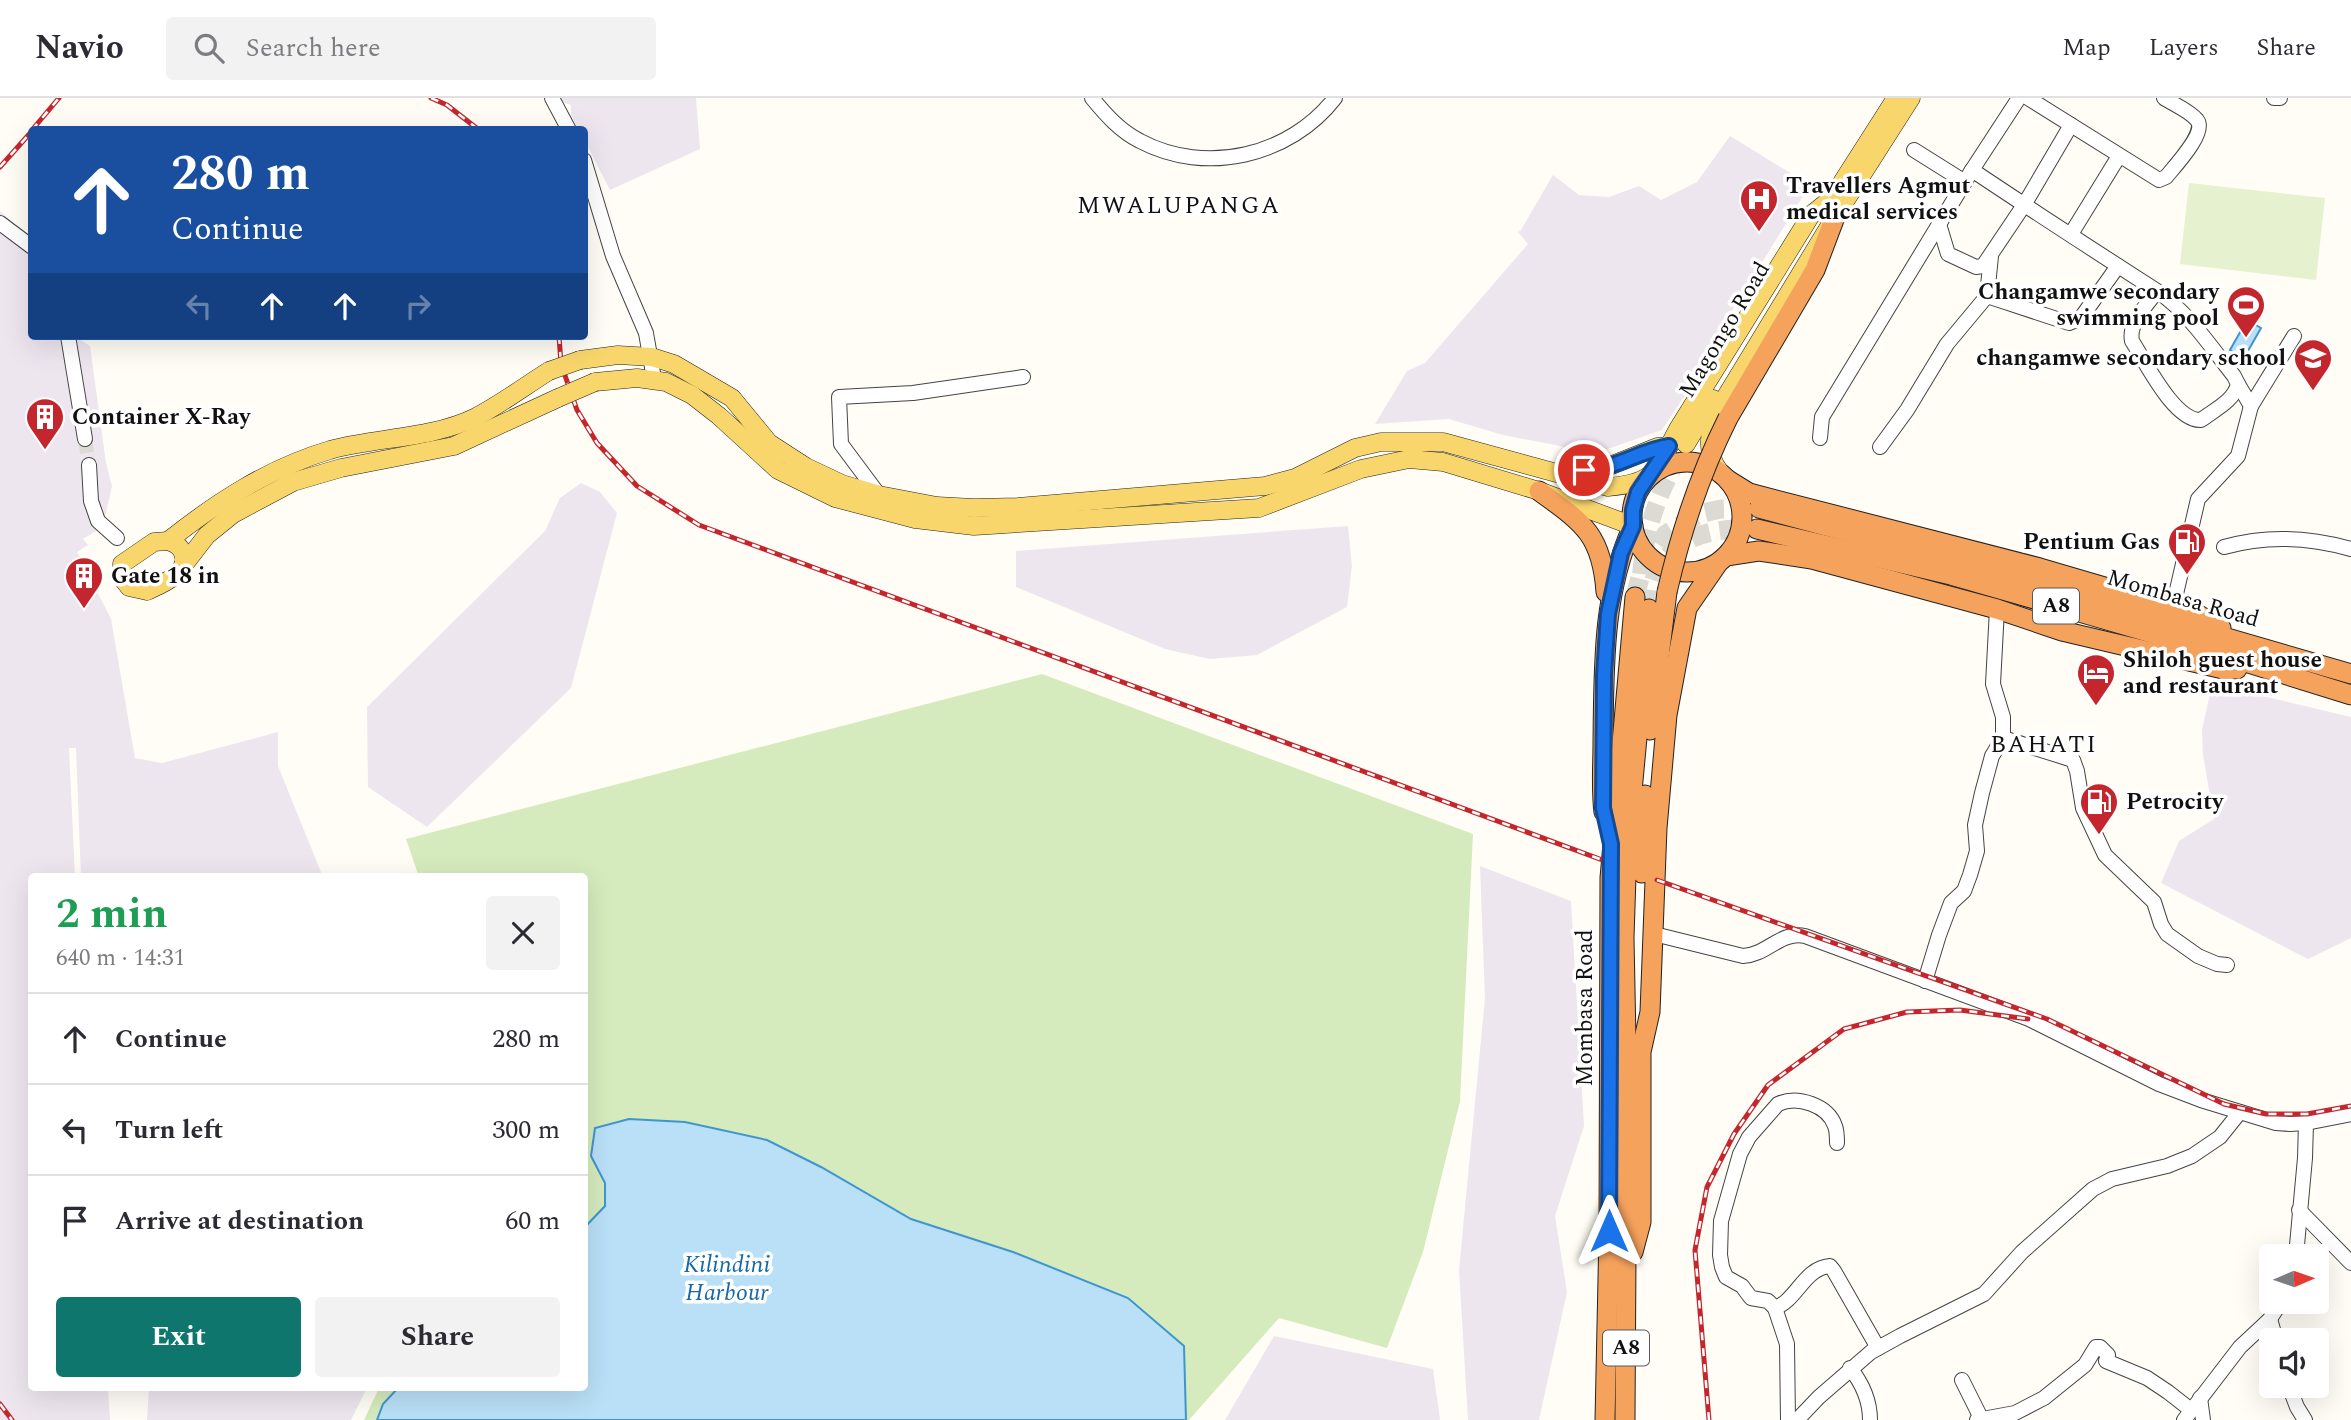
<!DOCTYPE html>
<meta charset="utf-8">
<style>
:root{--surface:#fff;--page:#f2f2f3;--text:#2b2b33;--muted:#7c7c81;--line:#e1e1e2;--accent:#0f766e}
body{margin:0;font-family:Spectral,serif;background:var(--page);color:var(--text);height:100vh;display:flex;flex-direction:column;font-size:26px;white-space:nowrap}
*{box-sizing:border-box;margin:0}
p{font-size:23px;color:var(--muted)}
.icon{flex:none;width:38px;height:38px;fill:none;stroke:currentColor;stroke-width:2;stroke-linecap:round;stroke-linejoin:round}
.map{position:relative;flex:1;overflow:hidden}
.details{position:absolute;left:28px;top:775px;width:560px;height:518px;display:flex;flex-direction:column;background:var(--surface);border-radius:7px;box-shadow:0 7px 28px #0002}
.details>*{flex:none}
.top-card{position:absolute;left:28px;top:28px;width:560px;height:214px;border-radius:7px;box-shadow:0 7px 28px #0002;background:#1a4fa0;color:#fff;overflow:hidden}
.needle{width:46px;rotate:88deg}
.controls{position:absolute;left:2259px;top:1146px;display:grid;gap:14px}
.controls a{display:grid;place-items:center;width:70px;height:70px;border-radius:7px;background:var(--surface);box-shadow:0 7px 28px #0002;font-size:35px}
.pin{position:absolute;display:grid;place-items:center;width:60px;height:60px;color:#fff;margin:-30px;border:4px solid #fff;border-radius:50%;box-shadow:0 2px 7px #0007}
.me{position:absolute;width:77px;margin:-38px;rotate:0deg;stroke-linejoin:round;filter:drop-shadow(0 0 5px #0008)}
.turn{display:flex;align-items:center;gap:24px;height:147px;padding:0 28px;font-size:32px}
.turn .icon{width:91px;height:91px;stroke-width:2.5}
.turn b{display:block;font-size:49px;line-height:60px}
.lanes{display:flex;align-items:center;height:66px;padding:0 28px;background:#0003;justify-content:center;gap:35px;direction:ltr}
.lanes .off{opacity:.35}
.round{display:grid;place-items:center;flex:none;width:74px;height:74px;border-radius:7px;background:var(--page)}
.headline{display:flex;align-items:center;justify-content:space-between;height:119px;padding:0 28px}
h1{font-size:42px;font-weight:700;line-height:52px;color:#1e9e55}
.action{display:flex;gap:14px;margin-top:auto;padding:14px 28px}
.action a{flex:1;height:80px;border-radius:7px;background:var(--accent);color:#fff;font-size:28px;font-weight:700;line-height:80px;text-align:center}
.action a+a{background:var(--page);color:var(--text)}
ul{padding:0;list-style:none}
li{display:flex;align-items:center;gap:21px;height:91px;padding:0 28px;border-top:2px solid var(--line)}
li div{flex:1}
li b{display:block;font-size:26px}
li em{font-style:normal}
header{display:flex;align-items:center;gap:42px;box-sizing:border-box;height:98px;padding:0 35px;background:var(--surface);border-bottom:2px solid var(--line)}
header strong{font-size:33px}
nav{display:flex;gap:38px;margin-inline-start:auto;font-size:24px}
.search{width:490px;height:63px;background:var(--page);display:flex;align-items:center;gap:18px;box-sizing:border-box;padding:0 24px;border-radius:7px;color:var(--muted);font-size:26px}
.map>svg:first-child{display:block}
</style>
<header>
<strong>Navio</strong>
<div class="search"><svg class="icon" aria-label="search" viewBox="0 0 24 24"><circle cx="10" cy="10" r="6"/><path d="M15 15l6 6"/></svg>Search here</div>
<nav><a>Map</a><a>Layers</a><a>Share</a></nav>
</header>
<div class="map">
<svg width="2351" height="1322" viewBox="0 0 2351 1322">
<rect width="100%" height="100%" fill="#fffdf5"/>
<g fill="#eee6ef">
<polygon points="559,0 696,0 700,51 610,92 585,43 584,32 578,31 571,17 571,7 561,4"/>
<polygon points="1730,38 1810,87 1720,232 1693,285 1662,332 1596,355 1503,337 1449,321 1375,326 1407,273 1425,265 1528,146 1518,134 1521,132 1553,77 1579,97 1609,99 1639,88 1661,102 1697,84"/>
<polygon points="0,113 23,134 31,147 32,238 74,238 90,248 106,365 112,388 103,429 83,441 88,447 77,454 111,521 135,660 162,665 278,634 278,668 323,779 81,779 76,650 69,650 75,779 32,779 32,1290 108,1290 110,1322 0,1322"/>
<polygon points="581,385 600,394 617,415 571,590 427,729 368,689 367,609 545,433 560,400"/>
<polygon points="1348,428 1352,468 1347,509 1257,557 1210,561 1165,551 1016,489 1016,453"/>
<polygon points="2238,595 2263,598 2351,619 2351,840 2308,861 2161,785 2179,743 2214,721 2203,657 2202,632 2210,596"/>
<polygon points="1480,768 1571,803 1584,1028 1555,1118 1567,1194 1539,1322 1468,1322 1459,1172 1485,900"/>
<polygon points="1274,1238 1433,1271 1440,1322 1225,1322"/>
<polygon points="149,1290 367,1290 351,1322 147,1322"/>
</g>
<g fill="#d5ebbd">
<polygon points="1042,576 1473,736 1460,1003 1423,1154 1387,1250 1279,1220 1189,1322 1186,1322 1184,1248 1128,1200 1013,1154 911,1121 821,1069 591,1058 605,1085 605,1108 585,1129 584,779 419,779 406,741"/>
<polygon points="379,1290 398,1290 383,1306 377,1322 364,1322"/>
</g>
<polygon fill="#e6f2cf" points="2189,85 2325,100 2316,182 2180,166"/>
<g fill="#b9e0f7" stroke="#3f96cf" stroke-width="2">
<polygon points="2247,222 2261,230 2244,260 2230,252"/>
<polygon points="629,1021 685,1024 767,1042 821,1069 911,1121 1013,1154 1128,1200 1184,1248 1186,1322 377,1322 383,1306 398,1290 584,1290 585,1129 605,1108 605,1085 591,1058 595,1030"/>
</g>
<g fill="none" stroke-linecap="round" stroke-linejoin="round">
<polyline stroke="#dbdad3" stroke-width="14" stroke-dasharray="14 7" stroke-linecap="butt" points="85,341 89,367"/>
<path stroke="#dbdad3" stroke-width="18" stroke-dasharray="18 9" stroke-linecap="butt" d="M1641,476C1647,422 1660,392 1686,346"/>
<g stroke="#dbdad3" stroke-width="19" stroke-dasharray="19 10" stroke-linecap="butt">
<polyline points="1635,499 1641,476 1666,436 1699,416 1721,411 1759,410"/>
<path d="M1649,511C1651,501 1651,488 1655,479C1675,435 1714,430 1757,431"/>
</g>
<defs>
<g id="minor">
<polyline points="552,0 569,32"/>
<path d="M1092,0C1106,17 1120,33 1140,43C1206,78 1290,58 1335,0"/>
<path d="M2028,0L2159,82L2166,79C2175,68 2207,34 2197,22C2190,13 2173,6 2164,0"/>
<polyline points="2274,0 2280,0"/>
<polyline points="1914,52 1965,84"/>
<polyline points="584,62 613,158 646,235 654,281"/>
<path d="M1972,72C2033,113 2095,153 2157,193C2188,214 2211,249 2234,278L2238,286C2234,303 2214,312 2201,322C2174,323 2145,263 2132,243C2128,225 2147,207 2157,193"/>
<polyline points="0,125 32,149"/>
<polyline points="1939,126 1948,156 1976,169 1983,168 2024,107 2071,27"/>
<polyline points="2071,136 2119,58"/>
<polyline points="1987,198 2069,225 2079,221 2083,217 2118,168"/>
<polyline points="68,238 85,341"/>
<polyline points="2238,286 2251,308 2294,238"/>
<polyline points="1820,340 1822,319 1972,72 2019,0"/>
<polyline points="1880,349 1907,312 1947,246 1987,198 1991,158"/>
<polyline points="89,367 91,403 98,423 117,440"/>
<polyline points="879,397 841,346 839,299 913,295 1023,279"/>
<path d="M2224,449C2266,437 2309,439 2351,451"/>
<polyline points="2173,509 2198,401 2238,358 2251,308"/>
<polyline points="2003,640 2073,662 2077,673 2083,710 2105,757 2154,804 2161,826 2167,836 2198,858 2217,866 2227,867"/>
<path d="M1654,836L1743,858C1767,857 1780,833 1805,838L2029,921L2159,986L2201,1002L2276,1025L2290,1026L2306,1025L2351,1016"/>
<polyline points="1925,883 1939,837 1951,805 1964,793 1970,777 1977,753 1975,727 1982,695 1992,658 2003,640 2003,619 1993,586 1997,511"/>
<polyline points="2299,1112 2351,1165"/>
<polyline points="2296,1158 2305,1060 2306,1025"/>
<path d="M1775,1210C1797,1202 1804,1170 1830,1168L1834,1173L1878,1250"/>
<polyline points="2270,1221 2276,1242"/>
<path d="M1850,1270C1862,1285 1870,1303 1870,1322"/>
<polyline points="1962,1282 1981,1320"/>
<polyline points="2289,1288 2297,1309 2305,1322"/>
<polyline points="2200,1300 2203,1322"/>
<path d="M1788,1322L1787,1246L1775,1210L1768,1203L1751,1200L1742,1188L1726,1179L1722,1169L1720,1157L1721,1123L1740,1056L1749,1039L1778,1006C1797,997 1828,1007 1835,1028C1837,1033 1837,1039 1837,1045"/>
<polyline points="1797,1322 1819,1299 1871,1254 1900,1238 1984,1196 2022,1154 2093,1091 2112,1081 2167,1068 2192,1058 2220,1039 2240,1014"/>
<polyline points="1977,1322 2015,1315 2044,1300 2085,1267 2096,1249 2100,1249 2108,1257 2106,1263 2147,1280 2168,1294 2191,1312"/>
<polyline points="2184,1322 2240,1249 2270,1221 2281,1204"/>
</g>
<g id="major">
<polyline points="1825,111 1896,0"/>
<path d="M580,262L618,257L652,259L674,266L732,300L769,345L806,369L842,386L879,397L937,408L974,410L1018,409L1265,388L1295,380L1355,350L1381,344H1443L1608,389C1658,385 1656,371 1678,331L1811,117L1831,101"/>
<polyline points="595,284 637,280 666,284 692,297 719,318 778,372 835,400 915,421 974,428 1259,410 1361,371 1409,361 1443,364 1539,393 1633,428"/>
<polyline points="1686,346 1713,301"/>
<polyline points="1565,373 1602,371 1657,349 1669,348"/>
<path d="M1719,373C1704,353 1710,331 1719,310L1835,119L1911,0"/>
<path d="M168,443C217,404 269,370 330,352C378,339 431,341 476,319C501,306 525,288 549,273"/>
<path d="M168,443C174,445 179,447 182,453C193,474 162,486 147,493L129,489L122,480V466L154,444Z"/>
<polyline points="183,468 207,437 233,416 293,384 341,370 454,348 558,300"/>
</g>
<g id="highway">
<polyline points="1728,320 1815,172 1835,119"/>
<circle cx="1687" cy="419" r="55"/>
<polyline points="1728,382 1749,395 2040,470 2197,516 2221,530"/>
<path d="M1539,393C1582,424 1602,436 1606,494"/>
<polyline points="1759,410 2003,475 2351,576"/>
<polyline points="1757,431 1951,477 2152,535 2351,597"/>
<polyline points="1726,458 1759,453 1812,461 1997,511 2062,533 2223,571 2237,571"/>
<polyline points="1650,632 1667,494"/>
<path d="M1604,714C1601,692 1603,667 1603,644C1604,571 1602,496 1633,428"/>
<polyline points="1642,775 1645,697"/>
<polyline points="1633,1154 1641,1124 1641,954 1650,914 1657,730 1667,617 1687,510 1718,465"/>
<polyline points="1605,1322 1609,1133 1610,780 1635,499"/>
<polyline points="1625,1322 1627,993 1624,840 1627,747 1649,511"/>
</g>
</defs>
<use href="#minor" stroke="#444" stroke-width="16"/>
<use href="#major" stroke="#222" stroke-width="19"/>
<use href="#highway" stroke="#222" stroke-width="21"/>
<use href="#minor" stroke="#fff" stroke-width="14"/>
<use href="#major" stroke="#f9d66b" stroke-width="18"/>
<use href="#highway" stroke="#f5a25d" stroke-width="19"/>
<defs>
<g id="rail">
<polyline points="431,0 447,7 479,32"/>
<polyline points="32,32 59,0"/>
<polyline points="0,69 32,33"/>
<polyline points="559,238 561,266 577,312 597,345 637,388 699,427 1605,763"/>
<polyline points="1657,782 2047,921 2224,1006 2266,1016 2307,1016 2351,1008"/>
<polyline points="0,1306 12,1322"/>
<polyline points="1709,1322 1695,1152 1707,1089 1734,1036 1768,987 1844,931 1907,914 1960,912 2028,921"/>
</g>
</defs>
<use href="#rail" stroke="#c4262e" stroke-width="5"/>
<use href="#rail" stroke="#fff" stroke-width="2.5" stroke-dasharray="8" stroke-linecap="butt"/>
<defs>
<g id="major-bridge">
<polyline points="549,273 580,262"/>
<polyline points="558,300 595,284"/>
</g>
<path id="highway-bridge" d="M1667,494C1681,433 1700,376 1728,320"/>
</defs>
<use href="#major-bridge" stroke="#222" stroke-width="19" stroke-linecap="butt"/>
<use href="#highway-bridge" stroke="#222" stroke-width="21" stroke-linecap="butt"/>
<use href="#major-bridge" stroke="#f9d66b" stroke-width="18"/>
<use href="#highway-bridge" stroke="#f5a25d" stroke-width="19"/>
</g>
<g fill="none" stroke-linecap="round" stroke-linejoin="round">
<defs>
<path id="route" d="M1584,372C1617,371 1638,353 1669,348L1638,394L1633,412V428L1621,455L1608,516L1604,577L1603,710L1611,746L1609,1133"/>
</defs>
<use href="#route" stroke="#114b97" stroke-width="18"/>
<use href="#route" stroke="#1a73e8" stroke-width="12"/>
</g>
<defs>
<symbol id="hospital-pin" viewBox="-11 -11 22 30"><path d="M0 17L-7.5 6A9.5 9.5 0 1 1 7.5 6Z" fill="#c4262e" stroke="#fff"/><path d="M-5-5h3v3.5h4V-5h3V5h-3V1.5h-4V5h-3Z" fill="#fff"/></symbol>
<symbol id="stadium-pin" viewBox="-11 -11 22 30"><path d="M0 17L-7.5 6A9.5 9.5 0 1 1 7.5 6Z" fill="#c4262e" stroke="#fff"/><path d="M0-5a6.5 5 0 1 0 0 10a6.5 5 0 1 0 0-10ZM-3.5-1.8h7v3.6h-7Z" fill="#fff"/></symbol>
<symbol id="school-pin" viewBox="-11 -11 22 30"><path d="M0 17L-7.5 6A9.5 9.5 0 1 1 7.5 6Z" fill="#c4262e" stroke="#fff"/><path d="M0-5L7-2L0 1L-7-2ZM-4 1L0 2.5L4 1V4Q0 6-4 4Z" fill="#fff"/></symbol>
<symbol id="building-pin" viewBox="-11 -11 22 30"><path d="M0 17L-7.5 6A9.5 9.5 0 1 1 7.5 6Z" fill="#c4262e" stroke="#fff"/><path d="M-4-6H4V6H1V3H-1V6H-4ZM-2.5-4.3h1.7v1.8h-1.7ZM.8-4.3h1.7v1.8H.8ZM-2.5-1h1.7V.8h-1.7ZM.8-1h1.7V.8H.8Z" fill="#fff"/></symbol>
<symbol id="fuel-pin" viewBox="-11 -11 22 30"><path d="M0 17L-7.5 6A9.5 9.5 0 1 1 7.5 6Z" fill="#c4262e" stroke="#fff"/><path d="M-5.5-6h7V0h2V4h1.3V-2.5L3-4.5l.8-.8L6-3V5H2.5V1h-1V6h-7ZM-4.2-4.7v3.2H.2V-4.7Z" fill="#fff"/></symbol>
<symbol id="hotel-pin" viewBox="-11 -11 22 30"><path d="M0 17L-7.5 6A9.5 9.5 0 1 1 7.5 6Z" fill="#c4262e" stroke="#fff"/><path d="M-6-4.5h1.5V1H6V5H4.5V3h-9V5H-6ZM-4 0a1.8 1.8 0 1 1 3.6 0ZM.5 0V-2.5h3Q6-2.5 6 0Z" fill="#fff"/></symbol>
</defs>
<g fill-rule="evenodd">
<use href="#hospital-pin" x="1737" y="79" width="44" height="60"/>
<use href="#stadium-pin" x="2224" y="185" width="44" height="60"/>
<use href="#school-pin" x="2291" y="238" width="44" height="60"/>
<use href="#building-pin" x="23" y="297" width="44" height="60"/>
<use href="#fuel-pin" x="2165" y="422" width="44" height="60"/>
<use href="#building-pin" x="62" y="456" width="44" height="60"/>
<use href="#hotel-pin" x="2074" y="553" width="44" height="60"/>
<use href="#fuel-pin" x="2077" y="682" width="44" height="60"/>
</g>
<g text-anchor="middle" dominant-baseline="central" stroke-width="7" stroke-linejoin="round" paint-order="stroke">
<g fill="#fff" stroke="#585858" stroke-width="2">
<rect x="2033" y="490.5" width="46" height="35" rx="5"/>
<rect x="1603" y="1232.5" width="46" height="35" rx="5"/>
</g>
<g font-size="21" font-weight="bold" fill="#111">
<text x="2056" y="508">A8</text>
<text x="1626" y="1250">A8</text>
</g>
<g font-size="23" font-weight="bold" fill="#111" stroke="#fff" text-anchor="start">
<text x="1786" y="88">Travellers Agmut<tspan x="1786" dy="26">medical services</tspan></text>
<text x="2219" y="194" text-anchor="end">Changamwe secondary<tspan x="2219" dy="26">swimming pool</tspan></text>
<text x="2286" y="260" text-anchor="end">changamwe secondary school</text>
<text x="72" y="319">Container X-Ray</text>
<text x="2160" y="444" text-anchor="end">Pentium Gas</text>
<text x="111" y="478">Gate 18 in</text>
<text x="2123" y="562">Shiloh guest house<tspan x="2123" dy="26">and restaurant</tspan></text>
<text x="2126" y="704">Petrocity</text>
</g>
<g font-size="23" fill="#111" stroke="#fff">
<text transform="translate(1725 232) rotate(-59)">Magongo Road</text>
<text transform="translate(2183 501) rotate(16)">Mombasa Road</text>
<text transform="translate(1585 910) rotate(-90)">Mombasa Road</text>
</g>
<g font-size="24" letter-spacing="2" fill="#111" stroke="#fff">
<text x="1179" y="108">MWALUPANGA</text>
<text x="2044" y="647">BAHATI</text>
</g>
<g font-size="24" font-style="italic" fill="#1768a6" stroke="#fff">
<text x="727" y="1167">Kilindini<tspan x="727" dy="28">Harbour</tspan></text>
</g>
</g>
</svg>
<div class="controls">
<a><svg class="needle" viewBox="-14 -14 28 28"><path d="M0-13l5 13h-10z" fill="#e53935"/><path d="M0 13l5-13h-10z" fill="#7c7c81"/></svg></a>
<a><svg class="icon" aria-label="sound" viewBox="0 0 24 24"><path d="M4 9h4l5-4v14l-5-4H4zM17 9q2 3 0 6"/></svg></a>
</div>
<div class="pin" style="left:1584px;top:372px;background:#d93025"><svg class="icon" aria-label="arrive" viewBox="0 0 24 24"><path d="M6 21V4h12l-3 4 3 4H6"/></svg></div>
<svg class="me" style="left:1609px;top:1133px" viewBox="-20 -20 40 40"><path d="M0-17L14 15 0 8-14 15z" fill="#1a73e8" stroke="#fff" stroke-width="4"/></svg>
<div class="top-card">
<div class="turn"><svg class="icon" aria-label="ahead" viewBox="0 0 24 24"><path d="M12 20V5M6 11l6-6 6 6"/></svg><div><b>280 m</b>Continue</div></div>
<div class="lanes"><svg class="icon off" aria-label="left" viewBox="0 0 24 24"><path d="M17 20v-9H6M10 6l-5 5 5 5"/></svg><svg class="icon" aria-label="ahead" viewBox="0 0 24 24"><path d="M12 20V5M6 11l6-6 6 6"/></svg><svg class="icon" aria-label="ahead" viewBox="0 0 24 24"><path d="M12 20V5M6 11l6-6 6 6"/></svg><svg class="icon off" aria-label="right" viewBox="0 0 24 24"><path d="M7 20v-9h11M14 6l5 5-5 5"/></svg></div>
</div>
<section class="details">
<div class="headline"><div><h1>2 min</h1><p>640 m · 14:31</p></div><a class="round"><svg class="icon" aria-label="close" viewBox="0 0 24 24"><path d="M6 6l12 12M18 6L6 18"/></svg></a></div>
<ul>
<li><svg class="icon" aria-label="ahead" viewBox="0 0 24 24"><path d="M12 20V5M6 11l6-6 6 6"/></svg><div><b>Continue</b></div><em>280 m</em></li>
<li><svg class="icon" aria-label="left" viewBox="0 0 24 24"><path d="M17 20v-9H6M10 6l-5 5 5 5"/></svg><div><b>Turn left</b></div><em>300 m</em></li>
<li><svg class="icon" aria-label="arrive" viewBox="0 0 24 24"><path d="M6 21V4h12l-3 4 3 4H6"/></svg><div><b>Arrive at destination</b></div><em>60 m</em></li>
</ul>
<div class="action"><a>Exit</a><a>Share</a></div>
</section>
</div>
